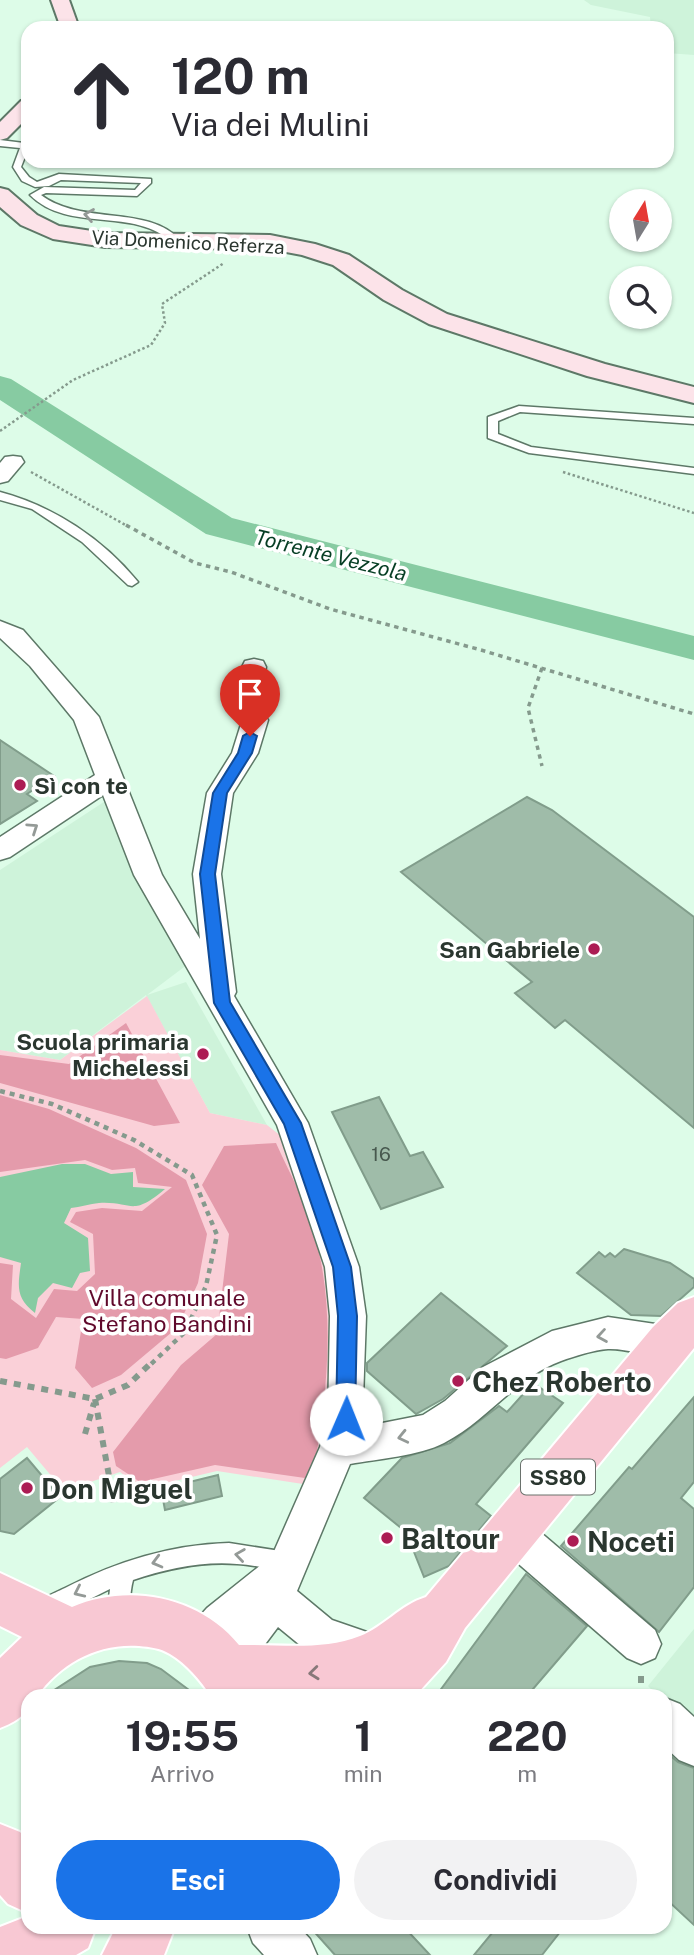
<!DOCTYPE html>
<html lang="it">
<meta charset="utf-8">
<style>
:root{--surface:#fff;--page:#f2f2f3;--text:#2b2b33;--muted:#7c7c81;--accent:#1a73e8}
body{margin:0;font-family:"Public Sans",sans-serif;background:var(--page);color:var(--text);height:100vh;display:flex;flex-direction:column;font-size:26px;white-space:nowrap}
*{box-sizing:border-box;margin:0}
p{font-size:23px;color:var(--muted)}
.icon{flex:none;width:38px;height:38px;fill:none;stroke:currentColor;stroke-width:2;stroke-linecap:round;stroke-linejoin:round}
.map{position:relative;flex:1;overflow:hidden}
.panel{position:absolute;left:21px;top:1689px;width:651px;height:245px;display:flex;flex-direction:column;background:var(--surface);border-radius:21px;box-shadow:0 2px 5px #0004}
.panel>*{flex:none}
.hud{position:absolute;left:21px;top:21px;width:653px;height:147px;border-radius:21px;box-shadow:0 2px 5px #0004;background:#fff;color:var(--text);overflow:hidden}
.needle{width:46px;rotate:11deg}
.tools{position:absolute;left:609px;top:189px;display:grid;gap:14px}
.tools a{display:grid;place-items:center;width:63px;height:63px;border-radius:50%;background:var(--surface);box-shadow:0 2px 5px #0004;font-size:35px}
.pin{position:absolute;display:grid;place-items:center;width:60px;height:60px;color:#fff;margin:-72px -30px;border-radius:50% 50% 50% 0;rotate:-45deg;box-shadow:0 0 7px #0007}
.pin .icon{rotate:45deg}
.me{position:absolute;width:77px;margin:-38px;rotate:1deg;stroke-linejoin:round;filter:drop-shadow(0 0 5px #0008)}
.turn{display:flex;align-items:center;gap:24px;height:147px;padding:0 35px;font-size:32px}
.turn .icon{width:91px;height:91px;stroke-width:2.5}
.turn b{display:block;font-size:49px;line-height:60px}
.eta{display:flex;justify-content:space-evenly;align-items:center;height:119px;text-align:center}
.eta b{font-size:42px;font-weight:700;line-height:49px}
.cta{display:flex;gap:14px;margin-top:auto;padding:14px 35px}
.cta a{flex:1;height:80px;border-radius:42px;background:var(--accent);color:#fff;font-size:28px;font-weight:700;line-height:80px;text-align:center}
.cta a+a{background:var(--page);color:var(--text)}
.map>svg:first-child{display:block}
</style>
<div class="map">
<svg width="694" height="1955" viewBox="0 0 694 1955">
<rect width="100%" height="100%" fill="#ddfce8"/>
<g fill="#cef3da">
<polygon points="584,0 694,0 694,55 667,53 667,28 651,28 650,17 591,5"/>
<polygon points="116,794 196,958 147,995 186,982 267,1125 210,1113 146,995 60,1060 0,1050 0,870"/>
<polygon points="694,1629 694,1727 665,1702 665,1696 658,1696 648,1686"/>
</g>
<polygon fill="#fad0d8" points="147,996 210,1113 267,1125 286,1140 324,1241 336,1324 327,1446 316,1486 217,1471 141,1489 120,1472 64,1491 27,1447 0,1468 0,1050 60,1060"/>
<g fill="#e49bab">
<polygon points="126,1023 180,1123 154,1126 0,1083 0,1055 69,1064"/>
<polygon points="0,1095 49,1109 136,1148 186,1180 207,1234 198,1283 178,1327 121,1375 92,1388 75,1368 83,1319 56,1317 38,1348 6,1359 0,1358 0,1263 13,1265 11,1299 36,1318 54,1289 77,1291 95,1274 93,1234 70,1222 76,1212 102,1208 142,1211 172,1187 138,1183 135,1168 112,1170 85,1160 0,1172"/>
<path d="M276,1143C289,1172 306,1202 314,1233C337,1311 327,1400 312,1479L215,1465L140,1482L116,1466L113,1452L181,1365L217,1334L229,1234L202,1185L224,1146Z"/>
</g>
<path fill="#87cba2" d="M62,1164H85L111,1174L133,1172V1187L165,1189C131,1218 133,1201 99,1203C90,1204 80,1207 71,1208L64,1223L88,1238L90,1271L80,1273L72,1288L53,1283L38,1298L35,1313C15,1298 18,1285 21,1263L0,1257V1177Z"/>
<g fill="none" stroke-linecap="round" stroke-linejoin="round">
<polygon fill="#87cba2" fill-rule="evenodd" points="0,376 11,379 232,518 694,636 694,660 206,534 0,400"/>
</g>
<g fill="#9fbca9" stroke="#819d8b" stroke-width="2">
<polygon points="0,740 54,776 27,794 37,801 0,824"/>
<polygon points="527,797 552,810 694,917 694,1128 565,1020 555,1028 515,993 532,982 401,872"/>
<polygon points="379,1097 410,1156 423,1152 443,1187 381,1209 332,1112"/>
<polygon points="624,1249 670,1263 694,1279 694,1287 661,1316 631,1315 577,1273 599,1252 605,1257 610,1253 615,1257"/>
<polygon points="441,1293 507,1346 443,1399 416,1414 367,1371 367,1363"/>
<polygon points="533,1383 563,1403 476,1504 491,1516 449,1566 424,1577 406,1532 364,1498 402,1458 450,1443 499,1406 507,1412"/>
<polygon points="694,1397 694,1482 681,1498 694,1509 694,1587 659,1632 561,1546 629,1467 632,1469"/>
<polygon points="27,1458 60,1497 14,1534 0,1531 0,1479"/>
<polygon points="218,1475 222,1496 165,1510 161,1489"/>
<polygon points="526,1574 587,1626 527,1696 436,1696"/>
<polygon points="119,1661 147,1663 161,1669 197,1696 45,1696 90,1667"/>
<polygon points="665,1751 678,1762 694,1768 694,1925 665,1898"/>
<polygon points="310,1927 404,1927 430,1955 335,1955"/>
<polygon points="497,1927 564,1927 542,1955 474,1955"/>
</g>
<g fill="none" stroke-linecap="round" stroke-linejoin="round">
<defs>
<g id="lane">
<path d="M0,140L24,143L28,140V149L21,167L29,177L37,182L59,174L151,179V183L137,196L46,193L41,195C82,226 149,204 181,241L173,243C135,206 69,234 30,195L44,187L135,190L141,183L61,180L49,186L35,187L22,181L13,167L20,148L0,146Z"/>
<polygon points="519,406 694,418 694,424 520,412 498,421 498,434 531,447 694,468 694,474 529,453 488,438 488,417"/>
<path d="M0,492C53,506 103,539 138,582L132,586L128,585L82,542L32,509L0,500Z"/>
<path d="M229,1543L287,1552L294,1555L297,1562L294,1569L287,1572C271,1569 254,1565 237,1564C202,1561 166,1569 133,1580C129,1594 131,1610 125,1623L118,1627L111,1623L107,1616L110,1589L42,1623L35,1619L31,1612C37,1599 53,1594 65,1588C118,1561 169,1545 229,1543Z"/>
</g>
<g id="street">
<polygon points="13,456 21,457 24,462 8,481 0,483 0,463 5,457"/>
<path d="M0,621L23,630L99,717L162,875L200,939L193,874L207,793L232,753L242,721L233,708L242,667L245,661L254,659L263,661L266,667L259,707L268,720L258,753L233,793L221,874L236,992L234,996L308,1123L359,1267L366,1316L362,1427L423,1415L445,1401L483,1367L552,1331L608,1317L669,1326L682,1331L687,1342L682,1353C657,1363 634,1348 608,1349C594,1350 575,1356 561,1361C515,1378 487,1421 444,1443C419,1456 378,1459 350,1464L297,1591L332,1620L393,1641L399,1655L393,1669L379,1675L306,1650L278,1627L266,1643L245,1685L231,1691L217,1685L211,1671L216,1657L202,1663L188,1657L182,1643L188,1629L207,1608L272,1556L320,1447L328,1419L330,1316L325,1267L277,1125L134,875L103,795L10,857L0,860V837L95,775L74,720L30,666L0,638Z"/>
<polygon points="512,1514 526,1520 655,1630 661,1644 655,1658 641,1664 627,1658 498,1546 493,1533 498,1520"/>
<polygon points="665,1698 680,1704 694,1717 694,1766 679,1760 665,1747"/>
<polygon points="247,1927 299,1927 310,1939 317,1955 264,1955 253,1943"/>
</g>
<g id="secondary">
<polygon points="51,0 69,0 79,28 61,28"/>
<polygon points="28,99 28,117 7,138 0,140 0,122 21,101"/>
<polygon points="0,188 8,190 37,215 59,226 105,233 270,235 315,244 349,255 402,290 447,314 605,364 694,387 694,403 587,376 429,324 384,300 333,265 302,255 270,249 105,247 53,239 21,225 0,207"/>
</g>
<g id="primary">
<path d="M694,1297V1348L465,1628L446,1662L415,1696H351L353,1691L332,1696H211C200,1680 187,1664 170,1654C160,1648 150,1647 139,1646C98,1643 61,1663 37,1696H28C28,1716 17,1721 0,1728V1658L22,1637L0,1626V1573L72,1607C128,1583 199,1596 239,1645C279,1644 322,1651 360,1636C384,1627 400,1605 426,1597L653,1327L678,1303Z"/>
<polygon points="0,1824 20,1832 28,1841 28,1913 8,1904 0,1895"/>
<polygon points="28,1916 28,1927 96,1927 88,1948 76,1955 0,1955 0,1927"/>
<polygon points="116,1927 175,1927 164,1955 102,1955"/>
</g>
</defs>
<use href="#lane" stroke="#5d7867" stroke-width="3"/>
<use href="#street" stroke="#5d7867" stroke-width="3"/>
<use href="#secondary" stroke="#5d7867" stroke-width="4"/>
<use href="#primary" stroke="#fff" stroke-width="4"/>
<g stroke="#859a8d" stroke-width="2.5" stroke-dasharray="2.5 2.5" stroke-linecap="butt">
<polyline points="0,431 73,380 151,345 165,323 162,304 224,263"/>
<polyline points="31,472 129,527"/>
<polyline points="563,472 694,513"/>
</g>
<g stroke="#859a8d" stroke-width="3.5" stroke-dasharray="4.5 4.5" stroke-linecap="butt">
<polyline points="126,525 195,563 231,572 330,609 481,650 694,714"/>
<polyline points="542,668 528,708 542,766"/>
</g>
<polyline stroke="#859a8d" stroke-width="4.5" stroke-dasharray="5 5" stroke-linecap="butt" points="0,1091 52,1104 134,1140 192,1175 217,1235 206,1286 185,1332 150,1365"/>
<g stroke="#859a8d" stroke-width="6" stroke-dasharray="7 7" stroke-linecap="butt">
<polyline points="0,1381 95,1399 128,1385 151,1363"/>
<polyline points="95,1399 115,1509"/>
<polyline points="85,1434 94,1403"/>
<polyline points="641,1676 641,1696"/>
</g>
<use href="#lane" fill="#fff" fill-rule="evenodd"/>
<use href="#street" fill="#fff" fill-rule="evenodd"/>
<use href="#secondary" fill="#fce3e9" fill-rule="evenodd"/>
<use href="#primary" fill="#f8c8d3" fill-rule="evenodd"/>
</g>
<defs><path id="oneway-chevron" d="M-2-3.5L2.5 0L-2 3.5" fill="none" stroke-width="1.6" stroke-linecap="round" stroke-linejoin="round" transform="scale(1.75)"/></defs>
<g stroke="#949a97">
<use href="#oneway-chevron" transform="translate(89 215) rotate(-170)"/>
<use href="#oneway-chevron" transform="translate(33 828) rotate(-34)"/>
<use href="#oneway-chevron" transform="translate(602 1336) rotate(171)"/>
<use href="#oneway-chevron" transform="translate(403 1437) rotate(167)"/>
<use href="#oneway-chevron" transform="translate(240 1555) rotate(-172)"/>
<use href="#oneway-chevron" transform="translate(157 1562) rotate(165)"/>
<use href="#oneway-chevron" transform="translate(79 1592) rotate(155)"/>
</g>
<use stroke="#877879" href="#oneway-chevron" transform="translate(314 1673) rotate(174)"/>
<polygon fill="#1a73e8" stroke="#114b97" stroke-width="2" points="250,732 257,736 252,753 227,793 215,874 230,1002 301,1123 351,1267 357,1316 355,1419 353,1426 346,1428 339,1426 336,1419 338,1316 333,1267 284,1124 214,1003 200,874 213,793 238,753 243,736"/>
<g fill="#ac1c54" stroke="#fff" stroke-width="2.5">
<circle cx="20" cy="785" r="7"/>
<circle cx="594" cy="949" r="7"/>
<circle cx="203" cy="1054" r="7"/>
<circle cx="458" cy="1381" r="7"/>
<circle cx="27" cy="1488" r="7"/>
<circle cx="387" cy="1538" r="7"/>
<circle cx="573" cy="1541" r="7"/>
</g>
<g text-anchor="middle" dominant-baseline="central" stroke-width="7" stroke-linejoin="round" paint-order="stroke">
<g font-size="19" fill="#2a362f" stroke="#fff">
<text transform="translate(188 242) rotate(3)">Via Domenico Referza</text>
</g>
<g font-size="19" fill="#47584e">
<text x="381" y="1154">16</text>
</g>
<g font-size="21" font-style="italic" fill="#063e24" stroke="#fff">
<text transform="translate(331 555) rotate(14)">Torrente Vezzola</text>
</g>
<rect fill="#fff" stroke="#6a726d" stroke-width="2" x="521" y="1459.5" width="74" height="35" rx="5"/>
<g font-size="21" font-weight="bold" fill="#2a362f">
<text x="558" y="1477">SS80</text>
</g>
<g font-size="23" font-weight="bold" fill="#2a362f" stroke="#fff" text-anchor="end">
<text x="34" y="785" text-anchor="start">Sì con te</text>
<text x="580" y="949">San Gabriele</text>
<text x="189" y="1041">Scuola primaria<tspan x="189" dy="26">Michelessi</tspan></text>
</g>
<g font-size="23" fill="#60082b" stroke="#fff">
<text x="167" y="1297">Villa comunale<tspan x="167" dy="26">Stefano Bandini</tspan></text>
</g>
<g font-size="28" font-weight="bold" fill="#2a362f" stroke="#fff" text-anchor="start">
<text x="472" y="1381">Chez Roberto</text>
<text x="41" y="1488">Don Miguel</text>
<text x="401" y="1538">Baltour</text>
<text x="587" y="1541">Noceti</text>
</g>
</g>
</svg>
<div class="tools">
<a><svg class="needle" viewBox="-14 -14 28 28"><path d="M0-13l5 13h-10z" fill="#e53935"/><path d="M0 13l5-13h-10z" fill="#7c7c81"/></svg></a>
<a><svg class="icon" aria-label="search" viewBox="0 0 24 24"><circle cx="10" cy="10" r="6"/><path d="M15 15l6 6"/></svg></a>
</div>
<div class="pin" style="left:250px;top:736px;background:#d93025"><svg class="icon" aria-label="arrive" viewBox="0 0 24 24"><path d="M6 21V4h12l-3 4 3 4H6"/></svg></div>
<svg class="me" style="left:346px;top:1419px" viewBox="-20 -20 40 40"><circle r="19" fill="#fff"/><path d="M0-13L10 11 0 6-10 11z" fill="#1a73e8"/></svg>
<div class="hud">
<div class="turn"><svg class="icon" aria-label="ahead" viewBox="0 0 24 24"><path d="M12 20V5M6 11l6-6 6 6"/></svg><div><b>120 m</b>Via dei Mulini</div></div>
</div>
<section class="panel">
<div class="eta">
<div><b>19:55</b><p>Arrivo</p></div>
<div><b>1</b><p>min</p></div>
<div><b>220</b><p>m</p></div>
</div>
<div class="cta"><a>Esci</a><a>Condividi</a></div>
</section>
</div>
